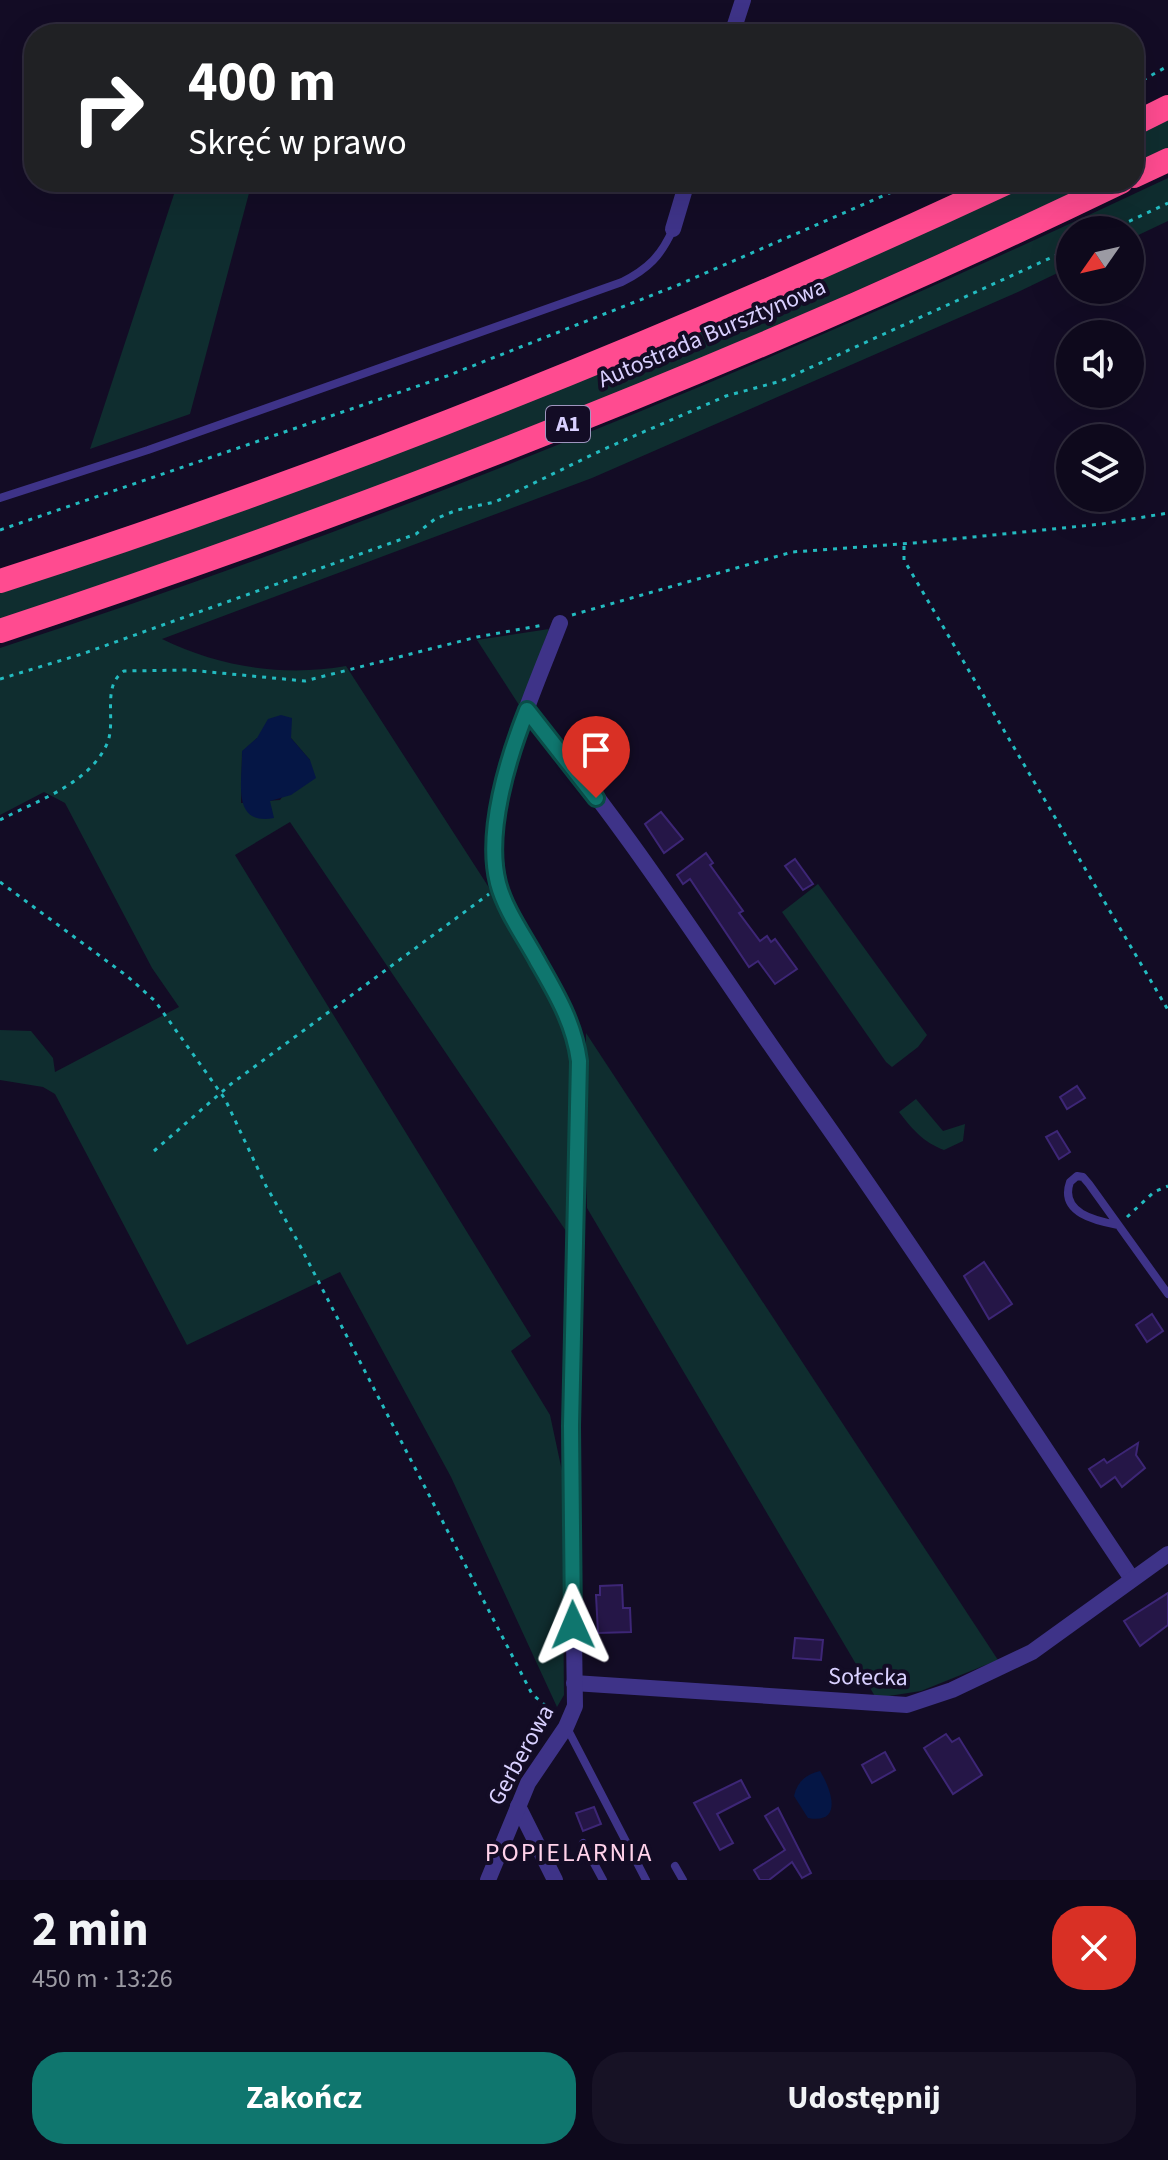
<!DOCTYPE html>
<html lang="pl">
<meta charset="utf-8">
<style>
:root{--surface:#0e091c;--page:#171225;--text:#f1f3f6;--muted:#9b9aa3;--line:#2e2a3b;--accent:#0f766e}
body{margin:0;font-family:"Source Sans 3",sans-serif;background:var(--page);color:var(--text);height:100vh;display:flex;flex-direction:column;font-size:30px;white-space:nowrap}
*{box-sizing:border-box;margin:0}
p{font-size:26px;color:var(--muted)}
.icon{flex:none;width:44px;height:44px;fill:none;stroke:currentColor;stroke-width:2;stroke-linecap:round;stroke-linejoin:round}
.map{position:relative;height:1880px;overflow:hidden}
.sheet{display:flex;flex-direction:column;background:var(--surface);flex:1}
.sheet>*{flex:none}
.guide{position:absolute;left:24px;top:24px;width:1120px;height:168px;border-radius:32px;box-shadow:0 8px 32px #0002,0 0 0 2px var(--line);background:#202124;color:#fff;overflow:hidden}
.needle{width:52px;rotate:236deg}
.tools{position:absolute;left:1056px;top:216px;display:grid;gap:16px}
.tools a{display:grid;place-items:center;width:88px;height:88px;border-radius:50%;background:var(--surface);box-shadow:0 8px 32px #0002,0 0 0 2px var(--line);font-size:40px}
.pin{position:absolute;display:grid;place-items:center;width:68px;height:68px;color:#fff;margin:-82px -34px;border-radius:50% 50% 50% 0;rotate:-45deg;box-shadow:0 0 8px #0007}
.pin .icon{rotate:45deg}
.me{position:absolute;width:88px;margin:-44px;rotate:359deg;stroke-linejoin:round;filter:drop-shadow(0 0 6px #0008)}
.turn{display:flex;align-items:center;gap:28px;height:168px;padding:0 32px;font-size:36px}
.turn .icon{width:104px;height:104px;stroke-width:2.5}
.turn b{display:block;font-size:56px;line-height:68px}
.round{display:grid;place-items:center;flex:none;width:84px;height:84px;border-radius:32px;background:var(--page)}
.summary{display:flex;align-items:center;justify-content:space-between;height:136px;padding:0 32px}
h1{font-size:48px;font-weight:700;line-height:60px}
.primary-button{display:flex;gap:16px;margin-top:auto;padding:16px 32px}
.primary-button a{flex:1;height:92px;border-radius:32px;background:var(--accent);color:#fff;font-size:32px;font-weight:700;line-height:92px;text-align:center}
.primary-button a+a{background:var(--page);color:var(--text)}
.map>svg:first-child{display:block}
</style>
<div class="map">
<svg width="1168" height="1880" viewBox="0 0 1168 1880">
<rect width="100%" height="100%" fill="#130c25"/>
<g fill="#0f2d2f" fill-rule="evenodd">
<polygon points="1168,118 1168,149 1134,165 1134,135"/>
<path d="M1168,178V221L1130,239V230H1070V267L1018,292L592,478L162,639C219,667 284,677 346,666L497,900L561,1017L573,1061L568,1234L290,822L235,855L531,1336L511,1351L550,1415L562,1471L564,1695L557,1707L451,1477L340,1272L187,1345L55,1094L43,1087L0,1080V1030L31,1031L53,1058L55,1072L179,1007L152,968L65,803L44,792L0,815V648C400,518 788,357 1168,178ZM257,738H291L310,760L280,800L241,803L242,752Z"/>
<polygon points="178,182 252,182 190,414 90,449"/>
<path d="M1033,182H1097C905,270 713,356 516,434C346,501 173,560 0,620V591L982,206Z"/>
<polygon points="549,629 521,708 477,640"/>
<polygon points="818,884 927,1035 918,1047 892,1067 886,1062 782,912"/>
<polygon points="586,1033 998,1660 921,1691 876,1698 587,1208 585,1151"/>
<path d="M916,1099L943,1131L965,1124L963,1141L944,1150C923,1142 913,1130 899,1112Z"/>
</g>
<g fill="#051645">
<path d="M281,715L292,718L291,738L310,760L316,778L291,795L270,801L274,818C230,826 243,780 242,751L257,738L268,719Z"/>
<path d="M820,1771C830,1787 845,1825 808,1818L794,1796C797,1782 806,1774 820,1771Z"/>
</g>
<g fill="#251647" stroke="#3d2676" stroke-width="2">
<polygon points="608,729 626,757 607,771 586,745"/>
<polygon points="661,812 683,839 664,853 645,824"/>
<polygon points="706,853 713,863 710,865 743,911 739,913 760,941 767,936 771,942 775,939 797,969 775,984 758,961 749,967 690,879 683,884 677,875"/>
<polygon points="795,859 813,884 803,890 785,866"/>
<polygon points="1077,1086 1085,1098 1067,1109 1060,1097"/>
<polygon points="1057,1131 1070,1152 1059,1159 1046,1137"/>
<polygon points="984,1262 1012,1304 989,1319 964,1276"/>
<polygon points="1152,1314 1163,1331 1147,1342 1136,1325"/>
<polygon points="1138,1443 1136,1455 1145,1468 1122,1487 1115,1477 1101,1487 1089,1469 1104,1459 1107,1463"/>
<polygon points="622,1585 623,1608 630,1608 631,1632 598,1633 596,1595 600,1595 600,1586"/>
<polygon points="1168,1593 1168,1625 1140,1646 1124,1621"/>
<polygon points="795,1638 823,1640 821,1660 793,1658"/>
<polygon points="946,1734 952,1742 959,1738 982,1775 953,1794 924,1748"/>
<polygon points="885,1752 895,1770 872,1783 862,1765"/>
<polygon points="741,1780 750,1797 717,1814 733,1843 720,1850 694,1803"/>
<polygon points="594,1807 601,1824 583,1831 576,1813"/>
<polygon points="778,1808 811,1873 802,1878 792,1862 769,1880 760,1880 754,1870 785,1850 765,1816"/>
</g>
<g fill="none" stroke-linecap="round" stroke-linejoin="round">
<g stroke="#23bbc0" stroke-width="3" stroke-dasharray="4 6" stroke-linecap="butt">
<polyline points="1134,85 1168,66"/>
<polyline points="1111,230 1168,203"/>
<polyline points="0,530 447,376 678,285 915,182"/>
<polyline points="904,546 904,560 1168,1010"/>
<polyline points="572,615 792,552 914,543 1102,524 1168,513"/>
<polyline points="0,679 82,654 416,534 435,519 457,510 495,502 602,450 726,396 781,381 1070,249"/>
<path d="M0,820C36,801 87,785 106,746C118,723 100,687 124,671L188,670L305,681L477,637L544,625"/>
<polyline points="0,882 127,976 155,1001 225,1099 266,1186 297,1240 532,1694 555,1714"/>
<polyline points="154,1151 231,1084 489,894"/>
<polyline points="1127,1217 1154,1192 1168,1186"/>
</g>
<g stroke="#3e3388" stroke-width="8">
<path d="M0,498L148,450L622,282C648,269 661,256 673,229"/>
<path d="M1118,1225C1096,1221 1059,1213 1070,1182L1077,1176L1083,1177L1089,1184L1168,1294"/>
<polyline points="567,1728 646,1880"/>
<polyline points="583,1843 603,1880"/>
<polyline points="675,1866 683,1880"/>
</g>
<g stroke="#3e3388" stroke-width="16">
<polyline points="732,34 743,0"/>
<polyline points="673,229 687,182"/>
<path d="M527,710C631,831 715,968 807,1097C919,1255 1024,1418 1132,1579"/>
<polyline points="574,1683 907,1705 952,1690 1032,1652 1168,1554"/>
<polyline points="518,1806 555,1880"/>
<path d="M488,1880L528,1783L566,1727L575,1706L571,1426L579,1061C571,1003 532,957 507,906C470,827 531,699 560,623"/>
</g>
<g stroke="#ff4b90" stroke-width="24">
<polyline points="1134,124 1168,107"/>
<polyline points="1134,176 1168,160"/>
<path d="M0,581C344,471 681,334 1008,182"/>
<path d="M0,631C382,504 759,357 1121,182"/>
</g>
</g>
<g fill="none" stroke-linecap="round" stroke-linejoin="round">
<defs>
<path id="route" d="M573,1625L571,1426L579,1061C574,1023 556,993 537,960C524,936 505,910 498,883C485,832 508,758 527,710L596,798"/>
</defs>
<use href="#route" stroke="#0a4d48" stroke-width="20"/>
<use href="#route" stroke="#0f766e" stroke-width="14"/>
</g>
<g text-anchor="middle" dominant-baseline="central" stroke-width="8" stroke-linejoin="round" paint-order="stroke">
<rect fill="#130c25" stroke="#9e95be" stroke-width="2" x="546" y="406" width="44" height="36" rx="6"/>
<g font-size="22" font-weight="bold" fill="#d9d0ff">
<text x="568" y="424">A1</text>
</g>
<g font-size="24" fill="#d9d0ff" stroke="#130c25">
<text transform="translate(712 333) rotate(-23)">Autostrada Bursztynowa</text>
<text transform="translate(868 1677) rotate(1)">Sołecka</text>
<text transform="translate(521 1755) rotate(-61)">Gerberowa</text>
</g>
<g font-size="26" letter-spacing="2" fill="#ffd2ea" stroke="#130c25">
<text x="569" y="1852">POPIELARNIA</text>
</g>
</g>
</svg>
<div class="tools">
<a><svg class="needle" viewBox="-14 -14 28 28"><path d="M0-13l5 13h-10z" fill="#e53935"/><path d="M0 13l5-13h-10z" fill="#9b9aa3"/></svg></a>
<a><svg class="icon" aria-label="sound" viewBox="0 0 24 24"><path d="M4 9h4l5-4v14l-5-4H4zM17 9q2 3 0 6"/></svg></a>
<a><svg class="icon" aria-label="layers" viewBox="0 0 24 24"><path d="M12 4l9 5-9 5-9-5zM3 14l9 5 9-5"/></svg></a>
</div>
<div class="pin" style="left:596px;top:798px;background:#d93025"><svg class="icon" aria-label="arrive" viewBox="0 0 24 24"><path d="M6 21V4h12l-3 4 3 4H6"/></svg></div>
<svg class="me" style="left:573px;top:1625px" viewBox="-20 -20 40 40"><path d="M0-17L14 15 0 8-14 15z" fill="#0f766e" stroke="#fff" stroke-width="4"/></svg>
<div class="guide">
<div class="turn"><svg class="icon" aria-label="right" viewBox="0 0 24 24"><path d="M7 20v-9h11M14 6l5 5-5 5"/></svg><div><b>400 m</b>Skręć w prawo</div></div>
</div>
</div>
<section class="sheet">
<div class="summary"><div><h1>2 min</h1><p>450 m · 13:26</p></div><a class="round" style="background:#d93025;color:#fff"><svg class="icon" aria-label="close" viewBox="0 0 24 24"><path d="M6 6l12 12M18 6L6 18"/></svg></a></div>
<div class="primary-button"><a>Zakończ</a><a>Udostępnij</a></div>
</section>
